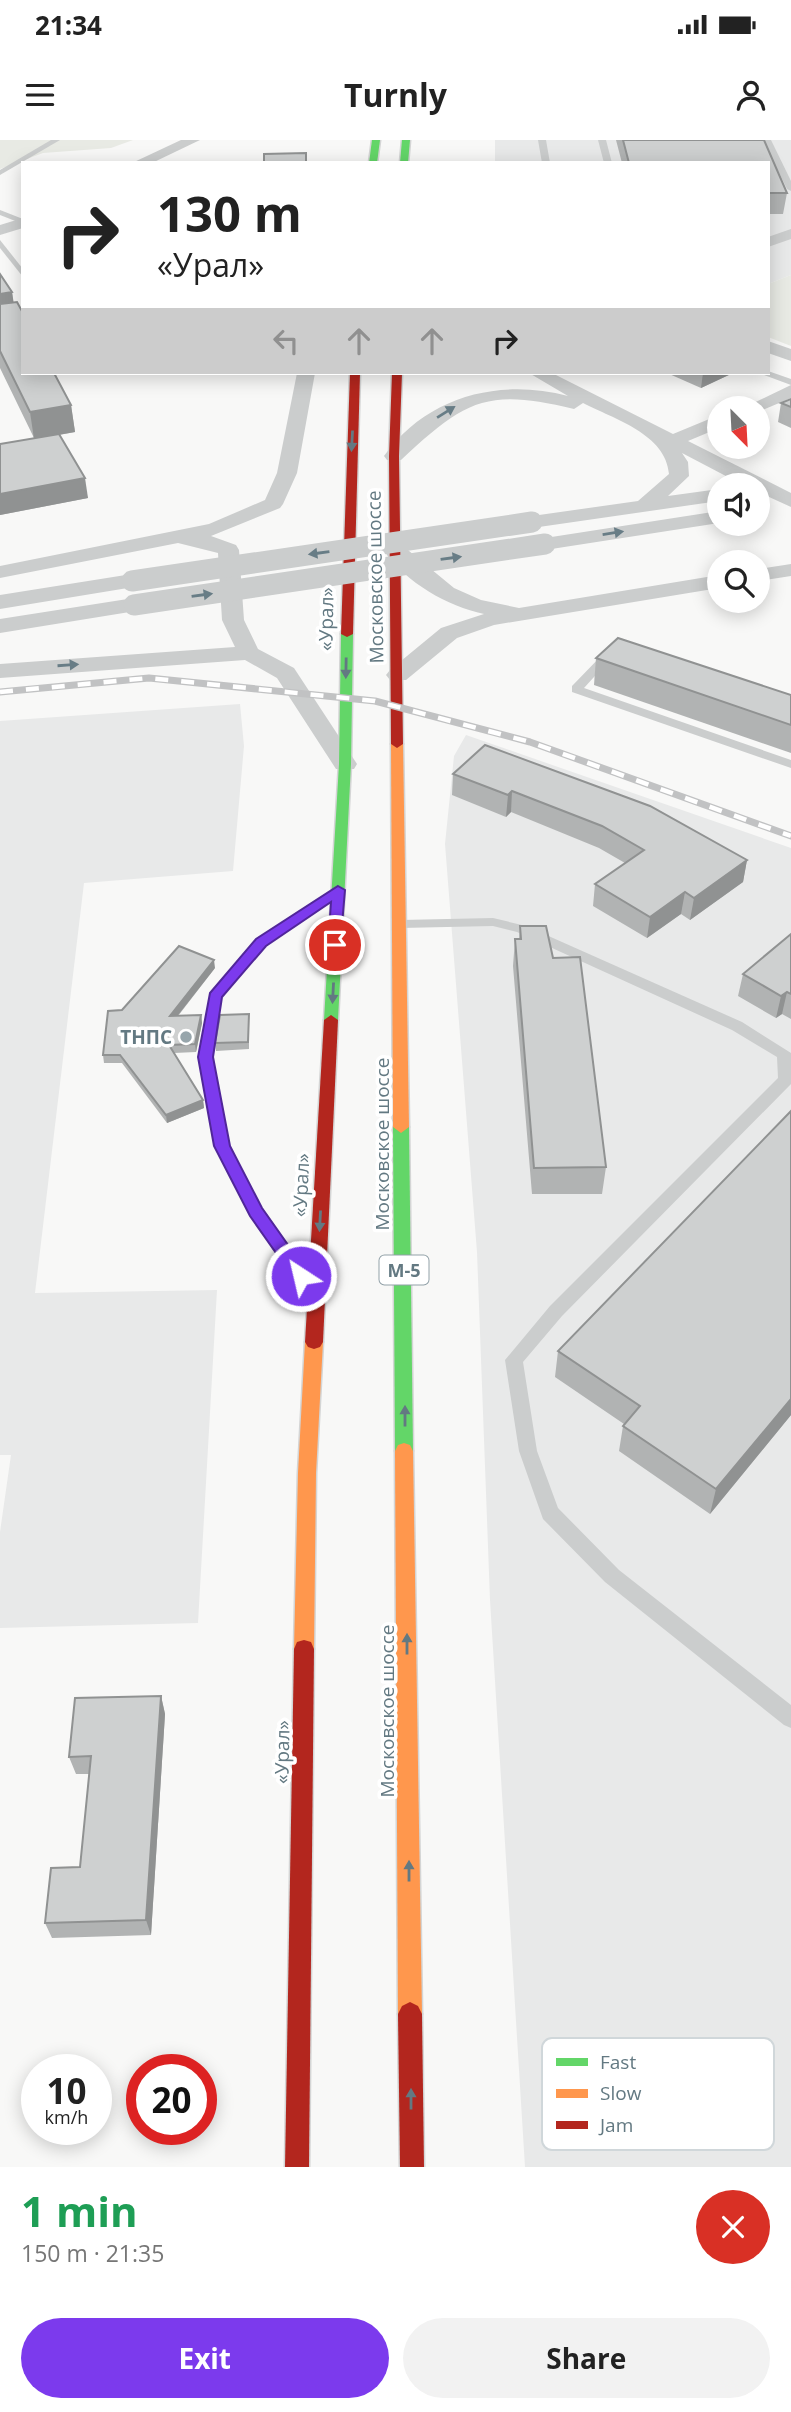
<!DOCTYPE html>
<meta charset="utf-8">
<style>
:root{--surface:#fff;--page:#f2f2f2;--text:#222;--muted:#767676;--accent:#7c3aed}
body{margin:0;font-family:"Open Sans",sans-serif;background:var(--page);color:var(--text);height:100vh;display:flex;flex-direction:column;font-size:26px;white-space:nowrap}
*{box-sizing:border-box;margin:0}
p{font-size:23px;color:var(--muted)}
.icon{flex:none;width:38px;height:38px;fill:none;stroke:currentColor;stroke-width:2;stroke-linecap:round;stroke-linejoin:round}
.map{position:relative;height:2027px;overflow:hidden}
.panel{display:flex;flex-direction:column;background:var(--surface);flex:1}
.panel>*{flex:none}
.guide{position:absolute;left:21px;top:21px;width:749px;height:214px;border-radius:0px;box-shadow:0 4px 18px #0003;background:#fff;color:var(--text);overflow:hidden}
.needle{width:46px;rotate:156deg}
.buttons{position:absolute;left:707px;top:256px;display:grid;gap:14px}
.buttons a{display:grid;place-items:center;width:63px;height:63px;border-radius:50%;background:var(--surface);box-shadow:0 4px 18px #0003;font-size:35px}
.speed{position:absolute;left:21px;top:1914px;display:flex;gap:14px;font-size:35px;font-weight:700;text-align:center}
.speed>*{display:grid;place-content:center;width:91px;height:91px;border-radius:50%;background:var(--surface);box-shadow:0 4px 18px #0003;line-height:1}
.speed small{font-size:18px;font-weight:400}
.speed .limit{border:10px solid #d22;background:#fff;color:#111}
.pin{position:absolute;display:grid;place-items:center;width:60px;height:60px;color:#fff;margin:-30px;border:4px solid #fff;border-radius:50%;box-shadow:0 2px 7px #0007}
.me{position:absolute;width:77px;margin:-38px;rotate:325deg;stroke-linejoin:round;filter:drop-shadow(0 0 5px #0008)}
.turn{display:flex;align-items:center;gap:24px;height:147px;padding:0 21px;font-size:32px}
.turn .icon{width:91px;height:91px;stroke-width:2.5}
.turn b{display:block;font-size:49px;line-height:60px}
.lanes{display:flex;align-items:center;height:66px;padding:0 21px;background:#0003;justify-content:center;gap:35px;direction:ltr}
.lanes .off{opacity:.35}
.round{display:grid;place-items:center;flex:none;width:74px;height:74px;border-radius:37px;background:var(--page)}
.summary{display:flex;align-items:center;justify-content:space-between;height:119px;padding:0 21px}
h1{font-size:42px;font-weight:700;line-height:52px;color:#1e9e55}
.cta{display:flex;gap:14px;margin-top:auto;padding:14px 21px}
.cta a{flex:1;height:80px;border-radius:42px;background:var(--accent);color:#fff;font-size:28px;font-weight:700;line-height:80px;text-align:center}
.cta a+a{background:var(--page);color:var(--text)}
.status{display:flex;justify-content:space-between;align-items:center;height:49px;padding:0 35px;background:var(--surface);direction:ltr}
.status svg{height:19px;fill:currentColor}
header{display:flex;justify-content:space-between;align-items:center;height:91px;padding:0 21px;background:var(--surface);font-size:32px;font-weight:700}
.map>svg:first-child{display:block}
</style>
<div class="status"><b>21:34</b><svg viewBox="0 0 49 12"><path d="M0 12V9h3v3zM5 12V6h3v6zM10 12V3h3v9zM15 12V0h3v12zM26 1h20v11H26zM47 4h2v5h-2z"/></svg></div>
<header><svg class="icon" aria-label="menu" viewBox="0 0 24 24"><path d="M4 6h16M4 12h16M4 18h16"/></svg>Turnly<svg class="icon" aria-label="person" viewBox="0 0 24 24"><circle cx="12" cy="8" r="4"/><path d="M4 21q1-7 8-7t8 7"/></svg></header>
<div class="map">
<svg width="791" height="2027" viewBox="0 0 791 2027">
<rect width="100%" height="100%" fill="#f8f8f7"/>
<g fill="#e8e9e9">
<polygon points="495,0 791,0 791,135 768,144 768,23 495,23"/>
<polygon points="240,564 244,606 233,731 84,743 35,1153 217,1150 198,1483 0,1488 0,1392 11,1315 0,1315 0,581"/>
<polygon points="466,595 791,708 791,2027 525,2027 490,1460 477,1112 445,704 454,616"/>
</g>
<g fill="#e8eae4">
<polygon points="0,0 133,0 111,8 43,13 0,29"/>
<polygon points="791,135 791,206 768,197 768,144"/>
</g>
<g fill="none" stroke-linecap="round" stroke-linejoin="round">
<defs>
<g id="fast">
<polygon points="372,0 380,0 377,23 369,23"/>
<polygon points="402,0 410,0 408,23 400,23"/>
<polygon points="347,491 353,494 351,624 338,880 331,885 324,880 339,624 341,494"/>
<polygon points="401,981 409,987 413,1311 410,1317 404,1319 398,1317 395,1311 393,987"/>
</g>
<g id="slow">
<polygon points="397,600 403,604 409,987 401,993 393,987 391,604"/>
<polygon points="314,1195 320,1197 323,1202 316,1333 314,1509 311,1516 304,1518 297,1516 294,1509 298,1333 305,1202 308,1197"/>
<polygon points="404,1303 410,1305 413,1311 422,1874 418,1882 410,1886 402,1882 398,1874 395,1311 398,1305"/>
</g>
<g id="jam">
<polygon points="350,233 360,233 353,494 347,497 341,494"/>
<polygon points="392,233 402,233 399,316 403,604 397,608 391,604 389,316"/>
<polygon points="331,875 338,880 323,1202 320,1207 314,1209 308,1207 305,1202 324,880"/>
<polygon points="304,1500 311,1502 314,1509 309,2027 285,2027 294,1509 297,1502"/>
<polygon points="410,1862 418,1866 422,1874 424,2027 400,2027 398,1874 402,1866"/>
</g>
</defs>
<use href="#fast" stroke="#d4d5d5" stroke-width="3"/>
<use href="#slow" stroke="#d4d5d5" stroke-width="3"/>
<use href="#jam" stroke="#d4d5d5" stroke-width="3"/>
<g fill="#cbcdcd" fill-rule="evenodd">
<polygon points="51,0 60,0 0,35 0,30"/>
<polygon points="538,0 546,0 550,23 542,23"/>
<polygon points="598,0 606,0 612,23 604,23"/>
<polygon points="763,0 771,0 791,41 791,51 787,49"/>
<polygon points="0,70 23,79 23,84 0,75"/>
<polygon points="0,100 23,129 23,137 0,108"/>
<polygon points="768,231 791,239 791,245 759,233"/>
<polygon points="608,512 614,515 584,548 791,620 791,628 572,552 572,546 604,513"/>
<polygon points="338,746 345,750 343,753 266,806 222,857 212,917 230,1006 262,1067 314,1141 316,1146 314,1151 302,1151 250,1075 214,1006 198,917 210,853 256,800"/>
<polygon points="493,778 526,786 742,882 791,913 791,944 562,1176 523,1222 537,1311 558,1368 619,1430 791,1565 791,1588 784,1585 605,1442 543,1379 519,1311 505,1220 550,1166 778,938 777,917 732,890 517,792 493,786 401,788 394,784 401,780"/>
</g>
<g fill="#cbcdcd" fill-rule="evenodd">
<polygon points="181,0 200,0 152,23 132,23"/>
<polygon points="23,78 23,88 0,95 0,85"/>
<polygon points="791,89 791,99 768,107 768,97"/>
<polygon points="768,201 791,209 791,221 768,213"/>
<polygon points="297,233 315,233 297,333 283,364 280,368 211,396 236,405 239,410 244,480 258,509 294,528 357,624 354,629 336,629 277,538 245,520 0,538 0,524 235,507 222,480 218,413 178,403 0,438 0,426 209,384 265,360 277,333"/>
<path d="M529,233H552L673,294L719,275V288L688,301L791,353V367L758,352V345H743L682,313L688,322L689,336L668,356L719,349V361L532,388L525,386L522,382L532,376L638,361L669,334C666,294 614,279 583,263L574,269C486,247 464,261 401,320H387L384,316C427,256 499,238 568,256Z"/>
<polygon points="791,245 791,258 758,272 758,268 743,268"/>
<polygon points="719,371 719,383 545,410 534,404 545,398"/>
<path d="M395,405L403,406L454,448L481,460L519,468L719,435V448L494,485L457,498L406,540H390L386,535L390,530L441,488L484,474C447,466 407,443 384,411Z"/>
<polygon points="791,424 791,436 758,441 758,429"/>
<polygon points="132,434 140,436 143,441 140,446 0,469 0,455"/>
<polygon points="134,458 142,460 145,465 142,470 0,493 0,479"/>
</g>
<use href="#fast" fill="#63d668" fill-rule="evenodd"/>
<use href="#slow" fill="#ff974d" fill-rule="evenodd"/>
<use href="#jam" fill="#b3261e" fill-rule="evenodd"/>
<defs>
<polyline id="rail" points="0,552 149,538 375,561 530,602 791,696"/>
</defs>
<use href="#rail" stroke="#c1c2c3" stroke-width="7"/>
<use href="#rail" stroke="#fff" stroke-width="4.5" stroke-dasharray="13" stroke-linecap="butt"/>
<g stroke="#cbcdcd" stroke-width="21">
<polyline points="132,441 532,382"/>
<polyline points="134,465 545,404"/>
</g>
</g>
<g fill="#b1b3b3">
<polygon points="616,0 764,0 787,53 783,74 768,74 768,23 622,23"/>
<polygon points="0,134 12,152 13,162 71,265 75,292 59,295 88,358 0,375 0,304 34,298 0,228"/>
<polygon points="667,233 733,233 701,248"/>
<polygon points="791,259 791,288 778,282 781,263"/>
<polygon points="596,518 791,555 791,613 594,545"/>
<polygon points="453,634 747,720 743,742 690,780 681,774 647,798 593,766 595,744 625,723 599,708 511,672 506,677 452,655"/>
<polygon points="520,786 553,818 606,1027 602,1054 532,1054 513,826 515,799 519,799"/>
<polygon points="791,794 791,879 782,874 776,878 738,856 743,834"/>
<polygon points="215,828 178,876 201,875 202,883 196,912 174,913 203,960 204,968 167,983 122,923 104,923 103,915 122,870"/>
<polygon points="249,874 249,909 216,911 215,903"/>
<polygon points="558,1211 791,1275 710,1374 619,1311 623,1286 624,1284 555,1237"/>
<polygon points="161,1556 165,1574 151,1795 52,1798 45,1783 80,1727 89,1634 76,1634 69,1617"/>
</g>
<g fill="#909292">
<polygon points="12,152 16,177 0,180 0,154"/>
<polygon points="703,233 733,233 701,248"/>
<polygon points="71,265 75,292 34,299 30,272"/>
<polygon points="85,338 88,358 0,375 0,354"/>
<polygon points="512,651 511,672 506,677 508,655"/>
<polygon points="747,720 743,742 690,780 694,758"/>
<polygon points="685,752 681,774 647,798 650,777"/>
<polygon points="214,820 215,828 171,884 170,876"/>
<polygon points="787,852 782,874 776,878 781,856"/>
<polygon points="201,875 202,883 196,912 195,904"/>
<polygon points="203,960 204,968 167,983 166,975"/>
<polygon points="791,1259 791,1275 710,1374 716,1349"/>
<polygon points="161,1556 165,1574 151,1795 146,1780"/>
</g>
<g fill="#ced0d0" stroke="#909292" stroke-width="2">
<polygon points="623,0 764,0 787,53 768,53 768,23 629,23"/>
<polygon points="306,13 306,23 264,23 264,14"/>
<polygon points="0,134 12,152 0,154"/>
<polygon points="17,162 23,173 23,233 54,233 71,265 30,272 0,211 0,164"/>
<polygon points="791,259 791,267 781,263"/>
<polygon points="59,294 85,338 0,354 0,304"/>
<polygon points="618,498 791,555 791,585 596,518"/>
<polygon points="485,605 650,666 747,720 694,758 685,752 650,777 595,744 644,710 602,686 512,651 508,655 453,634"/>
<polygon points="520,786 546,786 553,818 580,817 606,1027 534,1028 515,799 521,799"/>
<polygon points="791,794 791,854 787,852 781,856 743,834"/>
<polygon points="179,806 214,820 170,876 201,875 195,904 169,905 203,960 166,975 120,915 103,915 108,871 122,870"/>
<polygon points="249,874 248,902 215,903 220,875"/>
<polygon points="791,971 791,1259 716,1349 623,1286 640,1266 558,1211"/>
<polygon points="161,1556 146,1780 45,1783 51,1728 80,1727 91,1616 69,1617 75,1558"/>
</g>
<defs><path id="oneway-solid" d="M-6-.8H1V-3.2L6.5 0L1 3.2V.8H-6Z" transform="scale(1.75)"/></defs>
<g fill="#687d86">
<use href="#oneway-solid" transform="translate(446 272) rotate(-32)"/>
<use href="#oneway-solid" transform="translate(613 393) rotate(-9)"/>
<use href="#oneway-solid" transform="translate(319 413) rotate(172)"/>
<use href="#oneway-solid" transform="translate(451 418) rotate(-8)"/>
<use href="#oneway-solid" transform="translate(202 455) rotate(-8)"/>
<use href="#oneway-solid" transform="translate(68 525) rotate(-4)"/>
</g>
<g fill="#637982">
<use href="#oneway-solid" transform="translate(352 301) rotate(93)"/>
<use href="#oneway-solid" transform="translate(346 528) rotate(91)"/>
<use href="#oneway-solid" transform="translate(333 853) rotate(93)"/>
<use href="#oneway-solid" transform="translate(320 1081) rotate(93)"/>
<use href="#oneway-solid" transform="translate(405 1276) rotate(-90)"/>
<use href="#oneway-solid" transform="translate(407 1504) rotate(-90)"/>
<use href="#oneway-solid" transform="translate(409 1731) rotate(-90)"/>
<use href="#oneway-solid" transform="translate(411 1959) rotate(-90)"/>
</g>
<polygon fill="#7c3aed" stroke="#51269a" stroke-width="2" points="338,746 345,750 340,808 330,808 328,805 331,762 266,806 222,857 213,917 230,1006 262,1068 310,1136 301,1142 295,1140 250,1076 214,1006 198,917 210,853 256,799"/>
<circle fill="#97a5ab" stroke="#fff" stroke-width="2.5" cx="186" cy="897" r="7"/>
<g text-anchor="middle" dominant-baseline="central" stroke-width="7" stroke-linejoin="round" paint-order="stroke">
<rect fill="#fff" stroke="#92a1a8" stroke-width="2" x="379.5" y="1115.5" width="49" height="29" rx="5"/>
<g font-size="18" font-weight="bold" fill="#637982">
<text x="404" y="1130">М-5</text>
</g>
<g font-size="19" fill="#637982" stroke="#fff">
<text transform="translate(375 437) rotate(-91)">Московское шоссе</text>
<text transform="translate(326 479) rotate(-89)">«Урал»</text>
<text transform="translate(382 1004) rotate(-90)">Московское шоссе</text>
<text transform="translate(301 1045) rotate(-87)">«Урал»</text>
<text transform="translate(387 1571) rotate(-90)">Московское шоссе</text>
<text transform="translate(282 1612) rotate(-89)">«Урал»</text>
</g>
<g font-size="19" font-weight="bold" fill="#637982" stroke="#fff" text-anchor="end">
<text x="172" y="897">ТНПС</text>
</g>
</g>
<rect x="542" y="1898" width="232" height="112" rx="10" fill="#fff" stroke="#d0d7da" stroke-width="2"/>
<rect x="556" y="1918" width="32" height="8" fill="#63d668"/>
<rect x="556" y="1949" width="32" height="9" fill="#ff974d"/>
<rect x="556" y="1981" width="32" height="8" fill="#b3261e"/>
<g font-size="19" fill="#637982">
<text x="600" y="1929">Fast</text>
<text x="600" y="1960">Slow</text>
<text x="600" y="1992">Jam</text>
</g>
</svg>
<div class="buttons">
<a><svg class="needle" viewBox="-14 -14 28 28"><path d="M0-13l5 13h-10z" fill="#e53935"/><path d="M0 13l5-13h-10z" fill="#767676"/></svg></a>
<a><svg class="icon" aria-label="sound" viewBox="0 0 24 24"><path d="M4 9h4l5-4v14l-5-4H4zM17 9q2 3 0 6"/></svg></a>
<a><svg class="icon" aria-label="search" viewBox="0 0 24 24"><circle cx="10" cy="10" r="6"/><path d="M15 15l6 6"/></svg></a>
</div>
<div class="speed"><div>10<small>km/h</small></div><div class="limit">20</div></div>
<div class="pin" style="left:335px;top:805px;background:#d93025"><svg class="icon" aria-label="arrive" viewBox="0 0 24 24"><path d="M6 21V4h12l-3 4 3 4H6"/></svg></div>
<svg class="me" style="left:301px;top:1136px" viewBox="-20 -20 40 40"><circle r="17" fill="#7c3aed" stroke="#fff" stroke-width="3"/><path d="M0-11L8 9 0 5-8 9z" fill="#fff"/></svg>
<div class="guide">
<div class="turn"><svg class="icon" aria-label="right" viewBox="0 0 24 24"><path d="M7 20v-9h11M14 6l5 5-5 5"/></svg><div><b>130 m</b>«Урал»</div></div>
<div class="lanes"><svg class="icon off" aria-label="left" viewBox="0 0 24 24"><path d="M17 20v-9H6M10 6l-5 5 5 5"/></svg><svg class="icon off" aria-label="ahead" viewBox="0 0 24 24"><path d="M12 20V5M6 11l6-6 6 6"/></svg><svg class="icon off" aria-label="ahead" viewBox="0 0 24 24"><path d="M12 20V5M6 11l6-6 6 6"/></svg><svg class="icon" aria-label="right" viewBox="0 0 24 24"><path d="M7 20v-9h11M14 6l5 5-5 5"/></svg></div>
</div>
</div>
<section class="panel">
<div class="summary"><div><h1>1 min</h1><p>150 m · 21:35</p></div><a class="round" style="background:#d93025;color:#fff"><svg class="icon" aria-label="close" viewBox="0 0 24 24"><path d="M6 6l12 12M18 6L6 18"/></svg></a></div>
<div class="cta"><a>Exit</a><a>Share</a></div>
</section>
